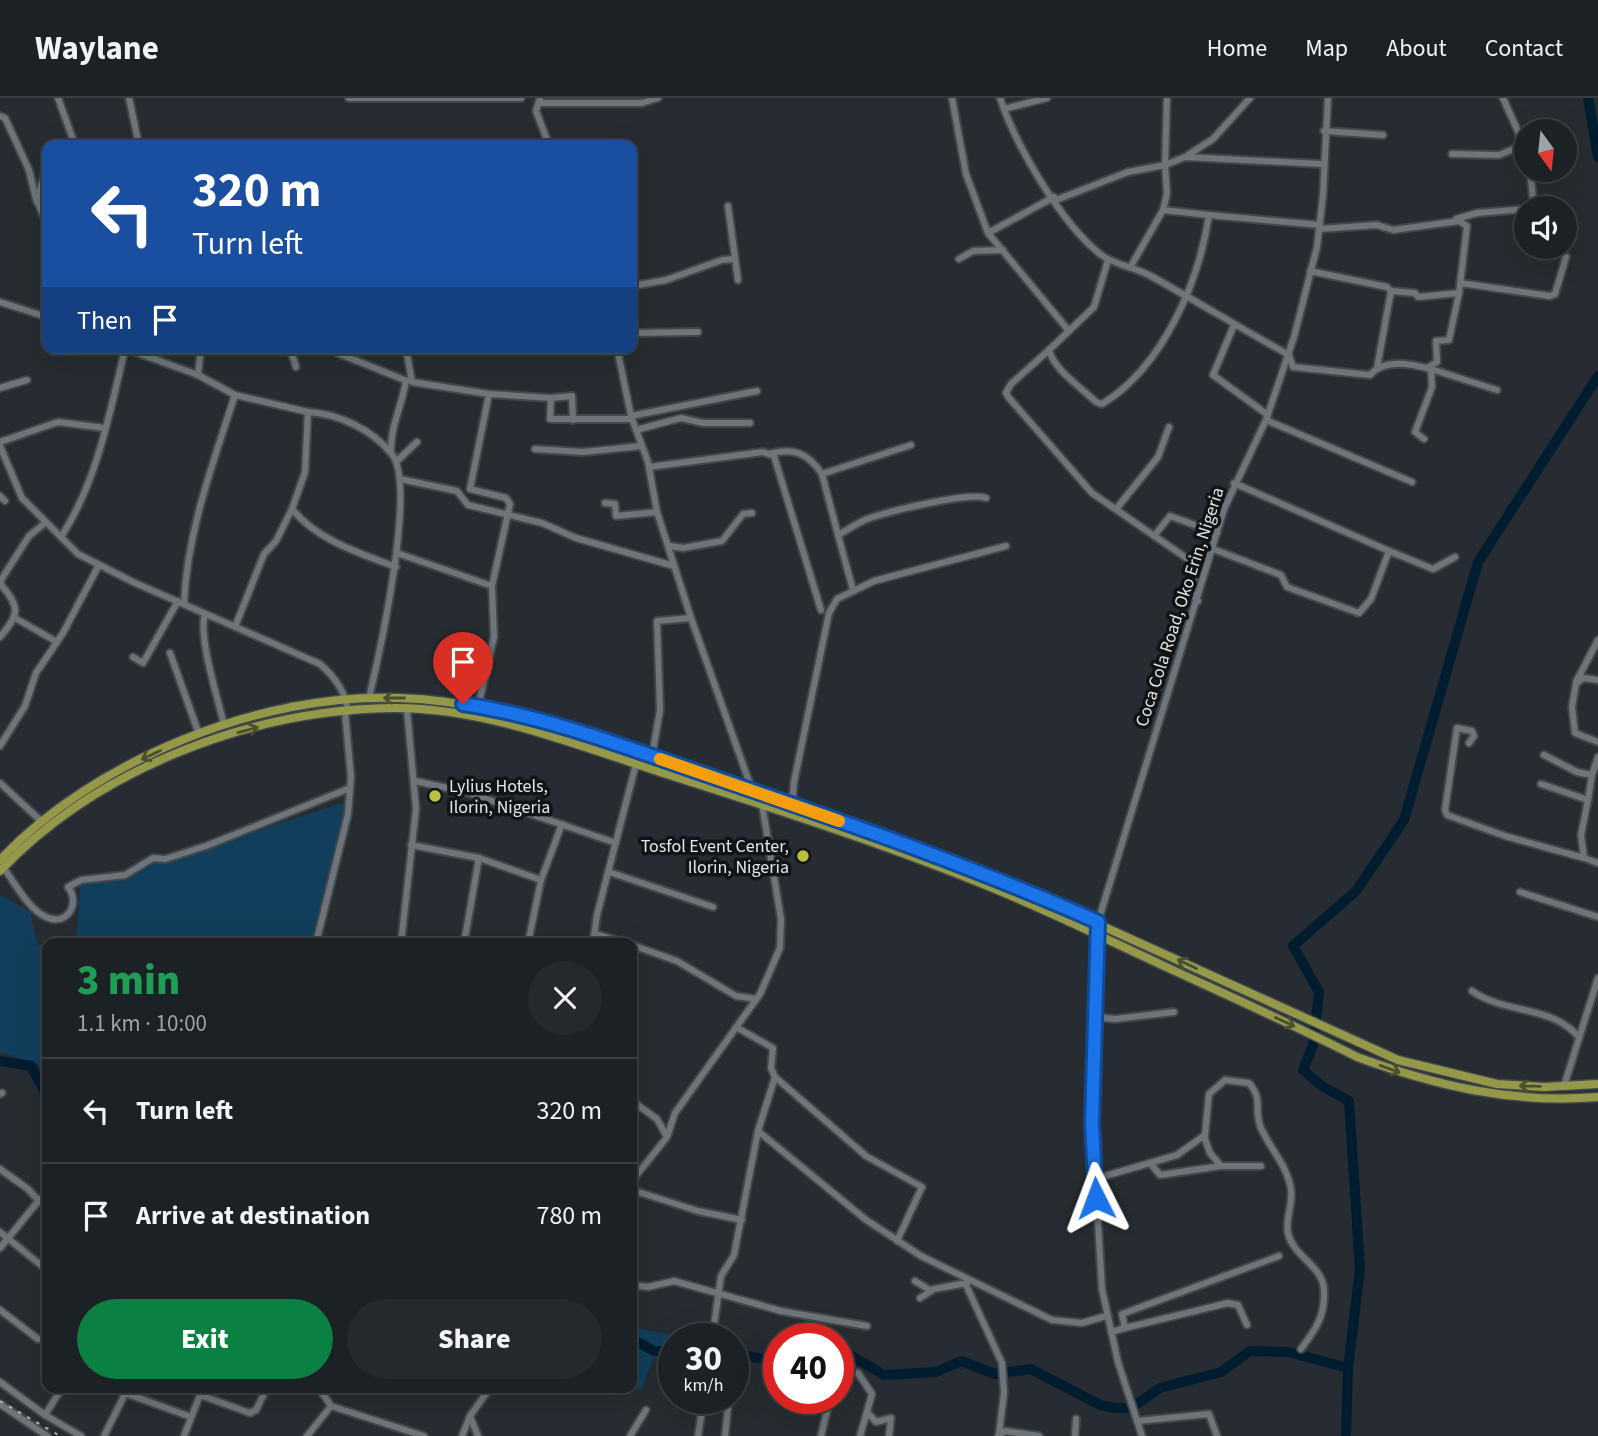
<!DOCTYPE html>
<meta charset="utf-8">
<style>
:root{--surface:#1c2125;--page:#25292d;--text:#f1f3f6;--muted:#a0a3a7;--line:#3a3e42;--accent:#0b8043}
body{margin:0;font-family:"Source Sans 3",sans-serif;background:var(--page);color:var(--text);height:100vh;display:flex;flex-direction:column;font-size:26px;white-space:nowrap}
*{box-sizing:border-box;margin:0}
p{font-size:23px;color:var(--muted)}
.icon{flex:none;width:38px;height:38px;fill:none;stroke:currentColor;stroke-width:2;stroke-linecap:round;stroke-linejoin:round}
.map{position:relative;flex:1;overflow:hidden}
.side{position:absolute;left:42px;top:840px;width:595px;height:455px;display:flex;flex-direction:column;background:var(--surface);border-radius:14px;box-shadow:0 7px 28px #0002,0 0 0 2px var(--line)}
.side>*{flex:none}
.banner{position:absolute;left:42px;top:42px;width:595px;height:214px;border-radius:14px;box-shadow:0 7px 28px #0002,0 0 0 2px var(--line);background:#1a4fa0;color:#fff;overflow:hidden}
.needle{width:46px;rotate:165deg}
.tools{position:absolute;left:1514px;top:21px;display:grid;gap:14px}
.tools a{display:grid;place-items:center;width:63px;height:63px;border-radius:50%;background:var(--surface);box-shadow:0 7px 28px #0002,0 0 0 2px var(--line);font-size:35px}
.speed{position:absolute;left:658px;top:1225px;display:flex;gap:14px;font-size:35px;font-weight:700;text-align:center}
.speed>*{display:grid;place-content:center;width:91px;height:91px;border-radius:50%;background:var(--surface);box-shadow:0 7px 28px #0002,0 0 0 2px var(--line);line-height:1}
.speed small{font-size:18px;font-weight:400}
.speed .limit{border:10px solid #d22;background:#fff;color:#111}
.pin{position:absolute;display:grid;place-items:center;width:60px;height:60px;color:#fff;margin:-72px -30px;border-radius:50% 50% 50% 0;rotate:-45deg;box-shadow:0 0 7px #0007}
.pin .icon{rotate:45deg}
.me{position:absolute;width:77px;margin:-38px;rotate:357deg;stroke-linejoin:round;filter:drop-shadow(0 0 5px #0008)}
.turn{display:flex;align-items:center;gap:24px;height:147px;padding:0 35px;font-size:32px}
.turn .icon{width:91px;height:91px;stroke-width:2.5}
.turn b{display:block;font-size:49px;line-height:60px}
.then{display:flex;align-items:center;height:66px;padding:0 35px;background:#0003;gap:14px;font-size:26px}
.round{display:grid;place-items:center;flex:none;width:74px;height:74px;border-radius:37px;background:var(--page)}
.head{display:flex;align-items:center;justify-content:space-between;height:119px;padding:0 35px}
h1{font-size:42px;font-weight:800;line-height:52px;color:#1e9e55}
.cta{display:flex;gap:14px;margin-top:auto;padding:14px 35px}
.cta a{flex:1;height:80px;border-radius:42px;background:var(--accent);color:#fff;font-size:28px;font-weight:800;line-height:80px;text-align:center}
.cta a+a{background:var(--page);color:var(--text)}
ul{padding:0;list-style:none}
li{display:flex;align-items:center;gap:21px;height:105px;padding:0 35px;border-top:2px solid var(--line)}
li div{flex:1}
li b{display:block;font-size:26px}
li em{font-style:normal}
header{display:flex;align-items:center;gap:42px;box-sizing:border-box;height:98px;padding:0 35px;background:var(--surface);border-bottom:2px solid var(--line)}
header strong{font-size:33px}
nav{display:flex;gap:38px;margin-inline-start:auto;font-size:24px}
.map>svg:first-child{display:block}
</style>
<header>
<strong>Waylane</strong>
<nav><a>Home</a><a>Map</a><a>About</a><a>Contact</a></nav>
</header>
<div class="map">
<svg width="1598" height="1338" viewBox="0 0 1598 1338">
<rect width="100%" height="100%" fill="#262c31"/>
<g fill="#113f5b">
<polygon points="349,703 315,845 50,845 77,839 80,788"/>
<polygon points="0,797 30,814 38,848 47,846 47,980 38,966 0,954"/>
<polygon points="632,1229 691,1241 674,1241 674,1267 654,1260 641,1292 626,1290 632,1290"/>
</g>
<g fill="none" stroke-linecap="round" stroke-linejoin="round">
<g stroke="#001c2f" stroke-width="10">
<polyline points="1588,0 1598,59"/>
<polyline points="0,963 31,968 47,998"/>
<polyline points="632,1241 654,1253 674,1253"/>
<polyline points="838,1255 843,1253 884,1277 936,1274 961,1263 995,1276 1031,1271 1100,1307 1115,1310 1131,1310 1160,1290 1221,1274 1250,1253 1288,1254 1348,1270"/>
<polyline points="733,1256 779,1263"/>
<polyline points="1346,1338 1348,1270 1360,1171 1349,1003 1322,988 1303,972 1313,947 1319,894 1293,848 1356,793 1404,722 1478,464 1598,278"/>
</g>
<defs>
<g id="minor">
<polyline points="58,0 75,47"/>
<polyline points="129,0 139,47"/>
<polyline points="349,0 521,0"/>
<polyline points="540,0 536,13 549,47"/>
<polyline points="952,0 966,76 988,135"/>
<path d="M1000,0C1016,48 1061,125 1100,156C1114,167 1134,169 1149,177C1196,203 1242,231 1289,257L1293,269L1370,277C1385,260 1411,266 1431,271L1432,289L1415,334L1424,341"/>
<polyline points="1503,0 1524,47"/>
<polyline points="541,5 642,5 658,0"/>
<polyline points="1004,11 1047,0"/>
<polyline points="0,18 5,20 29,72 36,101 47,125"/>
<polyline points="1324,33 1383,37"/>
<polyline points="521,47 547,44"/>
<polyline points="1452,56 1499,57 1524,47 1526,55"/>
<polyline points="1188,57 1213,41 1250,0"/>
<polyline points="1530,72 1534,110 1531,110"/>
<polyline points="1054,99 988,135 1069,233"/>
<polyline points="37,101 47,70"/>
<polyline points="1056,102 1128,74 1165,67 1167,0"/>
<polyline points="728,108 738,182"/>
<polyline points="1163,112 1167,96 1165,67 1185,59 1322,66"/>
<polyline points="1456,121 1477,115 1526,111"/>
<polyline points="1319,131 1377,127 1393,132 1459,123 1467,128 1459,195"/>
<polyline points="959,161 973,153 1003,152"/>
<path d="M1108,162L1094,209L1049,252C1054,272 1082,290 1096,304L1102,306C1163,269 1199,184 1209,117L1320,127"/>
<polyline points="1131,168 1163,112 1209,117"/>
<polyline points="1310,173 1387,189 1391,193 1377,270"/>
<polyline points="1460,185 1550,198 1555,196 1566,159"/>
<polyline points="632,188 666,182 722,162 734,161"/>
<polyline points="1391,193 1415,195 1418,199 1459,195 1449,242 1436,243 1437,264 1427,270"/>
<polyline points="0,204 47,219"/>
<polyline points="1234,227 1213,277 1268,317"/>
<polyline points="632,235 698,234"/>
<path d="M124,250L198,277L235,297L308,314L305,374L292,411C317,442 359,455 396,469"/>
<polyline points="290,250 296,269"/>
<polyline points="325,250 407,283"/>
<polyline points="406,250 412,284 489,296 470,391 506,400 510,406 492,488 494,539 478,608"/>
<polyline points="617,250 631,318 648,364 657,414 691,520 657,523 660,612 652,658"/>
<path d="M1049,252L1011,286L1006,295L1009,300L1092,395L1198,468C1196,481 1186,492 1198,503"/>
<polyline points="530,253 584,250"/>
<polyline points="1431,271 1497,292"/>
<polyline points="198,277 201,250"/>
<polyline points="0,290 27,282"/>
<polyline points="489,296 551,300"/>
<path d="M308,314C339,316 371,331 391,355"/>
<polyline points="631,318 757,293"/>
<polyline points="573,322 572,298 551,300 550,321 632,321"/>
<polyline points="1266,322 1412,384"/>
<polyline points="636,332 681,320 703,325 750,325"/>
<polyline points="0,344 58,324 104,330"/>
<path d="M0,348L22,400L78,456L133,484L320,566C335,579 346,594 348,614"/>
<polyline points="535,351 583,354 642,348"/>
<path d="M769,356C793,349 808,355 822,376"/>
<polyline points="398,362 417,344"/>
<polyline points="649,369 763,354 774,358 821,512"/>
<polyline points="400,381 457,393 468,407 542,425 576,440 674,468"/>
<polyline points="1234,385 1389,453"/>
<polyline points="0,398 5,403"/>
<polyline points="605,405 615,406 616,418 657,414"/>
<polyline points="1117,410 1158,359 1169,329"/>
<polyline points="838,437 822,376 911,347"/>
<polyline points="1154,438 1170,418 1217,435"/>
<path d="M61,439C97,384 110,314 125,251"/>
<polyline points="670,448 683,450 722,443 743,416 752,415"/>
<polyline points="1213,451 1281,477 1287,489 1359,515 1371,501 1389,453 1433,471 1455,459"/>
<polyline points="397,455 492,488"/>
<path d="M853,492L838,437C848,432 857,425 867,421C887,414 970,393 986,400"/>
<path d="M184,506C187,434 213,365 235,297"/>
<path d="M205,516C198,540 218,600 224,627"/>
<polyline points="15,520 57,544"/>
<polyline points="691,520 752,692"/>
<polyline points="235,529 264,456 276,443 292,411"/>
<path d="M0,539C19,517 21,509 1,487V482L29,438L45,425"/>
<polyline points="170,555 199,636"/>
<polyline points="133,559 143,565 178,503"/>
<polyline points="1598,582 1583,580 1576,586 1572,609 1575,635 1598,644"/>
<polyline points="1576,584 1598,542"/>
<path d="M369,600C379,558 418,384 391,355C390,328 402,309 406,282"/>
<polyline points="1469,645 1474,638 1472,633 1457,630 1445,712 1447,717 1505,738 1584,760 1581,737 1588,702 1541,686"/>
<polyline points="0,648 25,608 36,575 63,535 99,467"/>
<polyline points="1544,657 1577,674 1592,677 1588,702"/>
<polyline points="1592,677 1598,659"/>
<polyline points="415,683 466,694 616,745"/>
<polyline points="0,685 41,723"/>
<polyline points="792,707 794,684 829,515 837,501 874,483 1006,448"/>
<polyline points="411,747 479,760 541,782"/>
<polyline points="1584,760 1598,765"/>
<path d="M3,769C15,785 28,811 46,819C67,829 81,805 68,789L81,782L125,777L153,760L165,761L206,748L350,690"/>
<polyline points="609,774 713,809"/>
<polyline points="1520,794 1598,819"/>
<polyline points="596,836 625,845"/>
<polyline points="316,845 348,716 351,679 345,614"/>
<polyline points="401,845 416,711 407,611"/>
<polyline points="464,845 479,760"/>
<polyline points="528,845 541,782 562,726"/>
<polyline points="593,845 597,817 636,666"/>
<polyline points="632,847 677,863 736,898 756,901"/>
<path d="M1472,893C1505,916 1549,907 1577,937"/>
<polyline points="1095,919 1115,921 1174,914"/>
<polyline points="736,929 773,950 771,970 775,979 866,1058 922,1089 897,1143"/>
<polyline points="1564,988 1598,880"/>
<polyline points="0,996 2,995"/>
<polyline points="632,1003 657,1021 666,1037"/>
<polyline points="758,1033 865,1121 921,1158 1052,1222 1082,1225 1106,1218"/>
<polyline points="1204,1038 1210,1055 1221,1068 1261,1068"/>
<polyline points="1151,1066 1160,1077 1221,1068"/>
<polyline points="0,1071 28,1091 39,1103"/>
<path d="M1095,1081L1177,1057L1205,1037L1209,996L1225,982L1249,985C1264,1002 1253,1011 1261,1030C1270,1051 1288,1068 1291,1092C1293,1106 1285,1122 1288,1135C1293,1159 1324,1168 1324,1193C1325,1218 1316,1231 1301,1251"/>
<polyline points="632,1083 667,1039 675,1015 760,896 780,850 781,821 762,706"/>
<polyline points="632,1092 698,1113 742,1122"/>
<polyline points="0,1134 47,1172"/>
<polyline points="0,1150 40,1101 47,1105"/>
<polyline points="915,1183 931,1193"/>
<polyline points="632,1187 648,1189 674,1183 781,1213 867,1228"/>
<polyline points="966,1187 1002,1265 1004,1295 999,1336"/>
<polyline points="920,1200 934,1191 967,1185"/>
<polyline points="0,1212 38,1241"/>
<polyline points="714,1227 721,1178 734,1157 758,1033 775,979"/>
<polyline points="1125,1230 1228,1205 1238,1207 1247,1227"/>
<polyline points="1111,1234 1125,1230 1122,1216 1279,1158"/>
<polyline points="838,1274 858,1275 872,1296 860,1338"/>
<polyline points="0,1284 45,1317 62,1290"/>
<polyline points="203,1290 200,1297 250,1315 256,1312 267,1290"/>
<polyline points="319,1290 331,1308 424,1338"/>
<polyline points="125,1295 191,1319"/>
<polyline points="0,1306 47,1338"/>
<polyline points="867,1314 876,1324 891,1320 889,1338"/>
<polyline points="45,1317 81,1338"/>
<polyline points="470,1318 478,1338"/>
<polyline points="1137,1323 1209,1316 1217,1338"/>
<polyline points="104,1338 128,1290"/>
<polyline points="184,1338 200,1297"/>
<polyline points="307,1338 331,1308"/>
<polyline points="462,1338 470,1318 490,1290"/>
<polyline points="630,1338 646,1312"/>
<polyline points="698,1338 704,1300"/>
<polyline points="725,1338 729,1300"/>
<polyline points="821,1338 830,1300"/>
<polyline points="998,1338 1005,1333 1039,1338"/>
<polyline points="1075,1338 1076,1321"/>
<polyline points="1142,1338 1118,1264 1102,1191 1092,1025 1098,824 1224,411 1266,322 1294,239 1317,149 1323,97 1328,0"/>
</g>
<g id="major">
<path d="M0,762C94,662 263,594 400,600C466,602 529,620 592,639L983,774L1398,962L1497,986L1544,989L1598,986"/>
<path d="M0,773C98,670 251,612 392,610C484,609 577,647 663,675C770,709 879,744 983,786C1045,811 1104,840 1164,868C1229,898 1294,927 1357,959C1437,988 1513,1006 1598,999"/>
</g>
</defs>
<use href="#minor" stroke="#42474b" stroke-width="10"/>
<use href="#major" stroke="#42474b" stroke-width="11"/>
<use href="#minor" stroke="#6d747a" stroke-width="6"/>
<use href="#major" stroke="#949848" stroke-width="8"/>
<polyline stroke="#abb0b3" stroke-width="2" stroke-dasharray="3.5 7" stroke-linecap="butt" points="0,1303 60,1338"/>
</g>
<defs><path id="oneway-shaft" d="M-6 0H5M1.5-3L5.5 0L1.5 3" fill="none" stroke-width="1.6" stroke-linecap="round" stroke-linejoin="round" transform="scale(1.75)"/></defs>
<g stroke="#4c4f2c">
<use href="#oneway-shaft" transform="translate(394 600) rotate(-180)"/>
<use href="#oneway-shaft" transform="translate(248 632) rotate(-15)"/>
<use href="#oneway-shaft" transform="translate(151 657) rotate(155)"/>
<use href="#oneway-shaft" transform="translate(1187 866) rotate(-155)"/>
<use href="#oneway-shaft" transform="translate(1285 924) rotate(25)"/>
<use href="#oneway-shaft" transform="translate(1390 971) rotate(20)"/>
<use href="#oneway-shaft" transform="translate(1530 988) rotate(-178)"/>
</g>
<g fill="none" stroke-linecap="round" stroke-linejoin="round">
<defs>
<path id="route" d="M463,606C550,619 636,653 719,681C847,725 974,769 1098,824L1092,1025L1096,1100"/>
</defs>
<use href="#route" stroke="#114b97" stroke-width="18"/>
<use href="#route" stroke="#1a73e8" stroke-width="12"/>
<polyline stroke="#f59e0b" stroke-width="12" points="660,661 839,723"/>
</g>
<g fill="#bdbf43" stroke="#111416" stroke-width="2.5">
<circle cx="435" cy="698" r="7"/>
<circle cx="803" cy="758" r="7"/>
</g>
<g text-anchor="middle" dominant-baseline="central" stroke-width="7" stroke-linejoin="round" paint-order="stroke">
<g font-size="18" fill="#e2e6e9" stroke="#111416">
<text transform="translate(1180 509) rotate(-72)">Coca Cola Road, Oko Erin, Nigeria</text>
</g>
<g font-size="18" fill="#e2e6e9" stroke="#111416" text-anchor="start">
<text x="449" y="688">Lylius Hotels,<tspan x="449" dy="21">Ilorin, Nigeria</tspan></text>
<text x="789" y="748" text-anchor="end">Tosfol Event Center,<tspan x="789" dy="21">Ilorin, Nigeria</tspan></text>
</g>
</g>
</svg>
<div class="tools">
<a><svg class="needle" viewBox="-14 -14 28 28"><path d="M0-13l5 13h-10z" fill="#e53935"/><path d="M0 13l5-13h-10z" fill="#a0a3a7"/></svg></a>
<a><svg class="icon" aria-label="sound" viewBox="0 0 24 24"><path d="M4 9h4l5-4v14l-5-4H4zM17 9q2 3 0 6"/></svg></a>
</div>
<div class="speed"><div>30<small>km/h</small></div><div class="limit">40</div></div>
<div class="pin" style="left:463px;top:606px;background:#d93025"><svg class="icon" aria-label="arrive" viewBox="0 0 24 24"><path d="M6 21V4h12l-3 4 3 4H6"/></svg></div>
<svg class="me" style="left:1096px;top:1100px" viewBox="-20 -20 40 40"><path d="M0-17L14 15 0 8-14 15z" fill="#1a73e8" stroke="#fff" stroke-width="4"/></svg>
<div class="banner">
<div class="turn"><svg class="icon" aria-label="left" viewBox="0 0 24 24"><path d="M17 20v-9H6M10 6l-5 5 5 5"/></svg><div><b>320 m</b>Turn left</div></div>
<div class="then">Then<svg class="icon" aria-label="arrive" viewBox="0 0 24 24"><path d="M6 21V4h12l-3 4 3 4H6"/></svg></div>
</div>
<section class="side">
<div class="head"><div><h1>3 min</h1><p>1.1 km · 10:00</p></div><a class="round"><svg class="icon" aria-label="close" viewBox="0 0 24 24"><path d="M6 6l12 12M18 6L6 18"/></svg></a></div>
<ul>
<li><svg class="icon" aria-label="left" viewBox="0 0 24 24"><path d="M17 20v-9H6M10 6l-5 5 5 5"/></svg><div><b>Turn left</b></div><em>320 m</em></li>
<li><svg class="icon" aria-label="arrive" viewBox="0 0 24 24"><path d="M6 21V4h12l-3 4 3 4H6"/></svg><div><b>Arrive at destination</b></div><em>780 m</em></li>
</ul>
<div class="cta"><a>Exit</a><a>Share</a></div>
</section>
</div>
